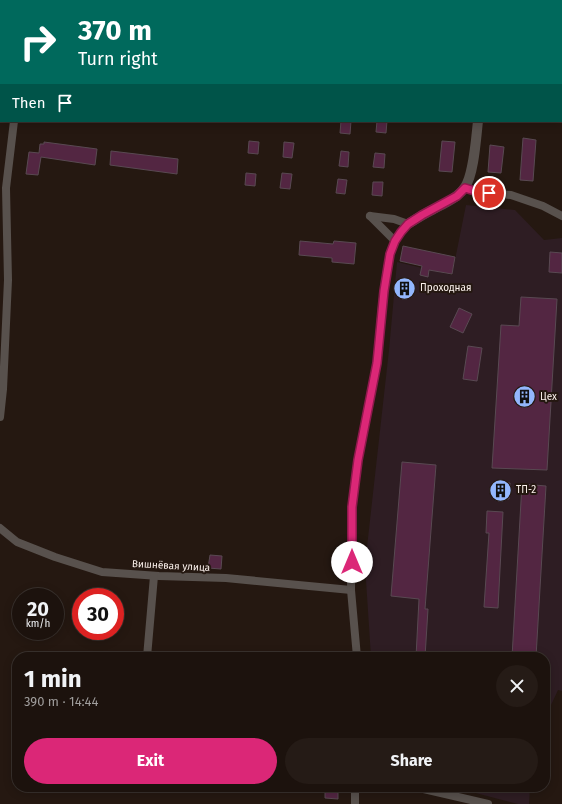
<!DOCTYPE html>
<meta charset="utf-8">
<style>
:root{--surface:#1c120d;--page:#251b16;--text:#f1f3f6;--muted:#a09e9d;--line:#3a322e;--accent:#db2777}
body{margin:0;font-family:"Fira Sans",sans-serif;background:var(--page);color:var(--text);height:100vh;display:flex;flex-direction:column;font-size:15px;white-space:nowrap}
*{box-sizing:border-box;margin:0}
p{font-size:13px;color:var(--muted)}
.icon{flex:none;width:22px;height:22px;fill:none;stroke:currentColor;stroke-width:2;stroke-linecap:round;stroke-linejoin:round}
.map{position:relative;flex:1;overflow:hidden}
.details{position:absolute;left:12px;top:652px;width:538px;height:140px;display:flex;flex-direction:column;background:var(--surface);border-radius:16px;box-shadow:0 2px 10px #0003,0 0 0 1px var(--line)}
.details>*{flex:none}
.hud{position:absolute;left:0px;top:0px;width:562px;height:122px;box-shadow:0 2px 10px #0003,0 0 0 1px var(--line);background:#00695c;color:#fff;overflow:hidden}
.speed{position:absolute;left:12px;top:588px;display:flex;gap:8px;font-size:20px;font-weight:700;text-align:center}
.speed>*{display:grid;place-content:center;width:52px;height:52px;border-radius:50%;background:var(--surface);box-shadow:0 2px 10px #0003,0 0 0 1px var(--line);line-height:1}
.speed small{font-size:10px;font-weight:400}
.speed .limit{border:6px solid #d22;background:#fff;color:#111}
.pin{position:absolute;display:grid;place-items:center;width:34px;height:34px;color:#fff;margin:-17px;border:2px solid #fff;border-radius:50%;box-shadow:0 1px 4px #0007}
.me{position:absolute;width:44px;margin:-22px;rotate:0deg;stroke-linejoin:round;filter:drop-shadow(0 0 3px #0008)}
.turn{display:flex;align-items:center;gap:14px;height:84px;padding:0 12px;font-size:18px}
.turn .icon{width:52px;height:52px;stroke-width:2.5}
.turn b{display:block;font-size:28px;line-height:34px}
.then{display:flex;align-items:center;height:38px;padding:0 12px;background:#0003;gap:8px;font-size:15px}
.round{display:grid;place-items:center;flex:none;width:42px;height:42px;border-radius:21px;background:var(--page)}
.summary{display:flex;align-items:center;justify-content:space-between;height:68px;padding:0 12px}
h1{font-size:24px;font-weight:700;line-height:30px}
.primary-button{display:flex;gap:8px;margin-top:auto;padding:8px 12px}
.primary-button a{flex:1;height:46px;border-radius:24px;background:var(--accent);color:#fff;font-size:16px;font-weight:700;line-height:46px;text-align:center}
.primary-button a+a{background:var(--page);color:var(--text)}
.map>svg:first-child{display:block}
</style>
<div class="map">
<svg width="562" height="804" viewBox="0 0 562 804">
<rect width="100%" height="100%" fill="#251811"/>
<g fill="#2e1d23">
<polygon points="466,205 515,210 544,240 562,238 562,691 558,690 545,718 545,657 371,657 365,565 389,350 397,262 452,275"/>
<polygon points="453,787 530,787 529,804 518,804"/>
</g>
<g fill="#532642" stroke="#594952">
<polygon points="341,121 351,121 350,134 340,133"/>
<polygon points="377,121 387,121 386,133 376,132"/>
<polygon points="523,138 536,140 533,181 520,180"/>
<polygon points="249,141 259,142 258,154 248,153"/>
<polygon points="442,141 455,142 452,172 439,171"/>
<polygon points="44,142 97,149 95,165 41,157 38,175 26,174 29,152 39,153 40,144 44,144"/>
<polygon points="284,142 294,143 292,158 283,157"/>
<polygon points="490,145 504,147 501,173 488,172"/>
<polygon points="111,151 178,159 177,174 110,165"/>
<polygon points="341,151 349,152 348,167 339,166"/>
<polygon points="375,153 385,154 384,168 373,167"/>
<polygon points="246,173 256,174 255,186 245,185"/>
<polygon points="282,173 292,174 290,189 280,188"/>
<polygon points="338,179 347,180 345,194 336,193"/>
<polygon points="373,182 383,182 382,196 372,195"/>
<polygon points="300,241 333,244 334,241 356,243 354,264 332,262 332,258 299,255"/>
<polygon points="403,246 455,257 452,274 429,270 428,277 420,275 422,266 400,261"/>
<polygon points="550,252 562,253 562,273 549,272"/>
<polygon points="402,285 408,286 407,292 401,291"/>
<polygon points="521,297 557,299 547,470 492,468 501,325 519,326"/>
<polygon points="459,308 472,314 463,333 450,327"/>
<polygon points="468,346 482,348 477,381 463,379"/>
<polygon points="402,462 436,465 425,609 428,609 425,657 416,657 419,599 391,596"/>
<polygon points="494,482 510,483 509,499 493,497"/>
<polygon points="522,484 546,486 536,657 512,657"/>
<polygon points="487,511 503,512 498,608 484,607 489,533 486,533"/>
<polygon points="210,555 222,556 221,569 208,568"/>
<polygon points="325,787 338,787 338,799 325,798"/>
</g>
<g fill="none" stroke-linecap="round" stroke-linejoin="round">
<g stroke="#58514d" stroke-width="8">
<polyline points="29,1 29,0"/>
<polyline points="0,66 1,66"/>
<polyline points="465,188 478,192 511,195 543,206 562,216"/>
<polyline points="370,216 395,241"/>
<polyline points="0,417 3,389 8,280 6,188 14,121"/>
<polyline points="0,528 17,542 55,557 102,572 159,576 226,578 351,590"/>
<polyline points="147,657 154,576"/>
<polyline points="357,657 351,590 352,507 358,460 377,363 382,305 386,277 390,254 395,241 401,232 408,224 394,219 370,216"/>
<polyline points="355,787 355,804"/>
<polyline points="382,787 386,788 415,787 488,804"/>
</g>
<g stroke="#58514d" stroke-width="10">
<polyline points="481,0 481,1"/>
<path d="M408,224C416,219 424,214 432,210C443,204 458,198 465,187C474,174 476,138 478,121"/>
</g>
</g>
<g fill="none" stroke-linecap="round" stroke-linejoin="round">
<defs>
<polyline id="route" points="352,562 352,507 358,460 377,363 384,291 390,254 395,241 401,232 408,224 422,215 457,196 465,188 478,192 489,193"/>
</defs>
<use href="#route" stroke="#8e194d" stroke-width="10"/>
<use href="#route" stroke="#db2777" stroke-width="7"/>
</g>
<defs>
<symbol id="building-disc" viewBox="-11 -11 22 22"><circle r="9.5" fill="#93b7fd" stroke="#251811"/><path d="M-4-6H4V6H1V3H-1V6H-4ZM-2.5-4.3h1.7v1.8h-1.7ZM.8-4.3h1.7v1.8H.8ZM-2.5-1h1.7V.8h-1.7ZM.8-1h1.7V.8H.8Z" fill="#111"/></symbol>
</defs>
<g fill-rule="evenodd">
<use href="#building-disc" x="392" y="276" width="25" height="25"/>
<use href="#building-disc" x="512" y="384" width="25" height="25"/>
<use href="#building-disc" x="488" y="478" width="25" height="25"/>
</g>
<g text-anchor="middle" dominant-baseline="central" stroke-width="4" stroke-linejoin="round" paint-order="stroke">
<g font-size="10" fill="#fcf2ed" stroke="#251811" text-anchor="start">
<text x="420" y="288">Проходная</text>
<text x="540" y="397">Цех</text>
<text x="516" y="490">ТП-2</text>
</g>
<g font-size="10" fill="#fcf2ed" stroke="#251811">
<text transform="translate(171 566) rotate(3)">Вишнёвая улица</text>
</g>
</g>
</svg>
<div class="speed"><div>20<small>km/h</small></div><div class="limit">30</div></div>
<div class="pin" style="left:489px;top:193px;background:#d93025"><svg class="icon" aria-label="arrive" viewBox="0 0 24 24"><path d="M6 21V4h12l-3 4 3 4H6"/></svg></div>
<svg class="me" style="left:352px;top:562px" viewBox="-20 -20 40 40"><circle r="19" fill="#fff"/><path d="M0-13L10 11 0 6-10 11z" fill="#db2777"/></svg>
<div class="hud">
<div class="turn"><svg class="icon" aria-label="right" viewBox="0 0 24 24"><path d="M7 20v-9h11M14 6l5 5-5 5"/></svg><div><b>370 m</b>Turn right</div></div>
<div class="then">Then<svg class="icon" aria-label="arrive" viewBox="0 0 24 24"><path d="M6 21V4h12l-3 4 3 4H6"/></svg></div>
</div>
<section class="details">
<div class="summary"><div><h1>1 min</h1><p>390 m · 14:44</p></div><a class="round"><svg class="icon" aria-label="close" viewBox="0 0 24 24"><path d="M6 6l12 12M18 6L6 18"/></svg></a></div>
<div class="primary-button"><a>Exit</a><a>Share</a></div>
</section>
</div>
